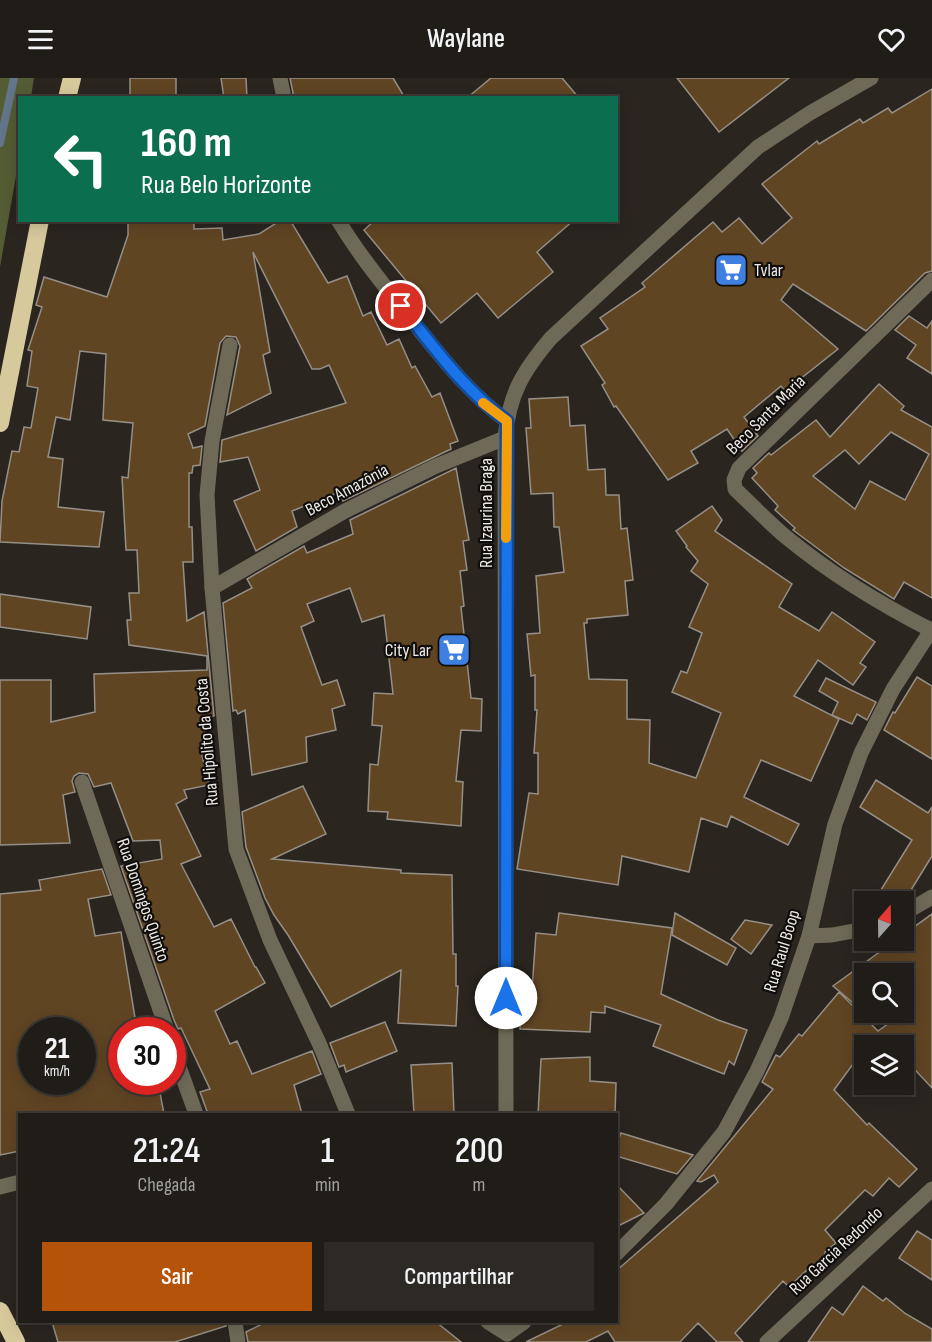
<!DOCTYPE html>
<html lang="pt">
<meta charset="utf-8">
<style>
:root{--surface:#201c17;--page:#2d2924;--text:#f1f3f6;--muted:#a2a1a1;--line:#3d3a36;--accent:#b45309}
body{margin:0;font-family:"Sofia Sans Condensed",sans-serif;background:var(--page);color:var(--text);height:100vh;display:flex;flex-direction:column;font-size:22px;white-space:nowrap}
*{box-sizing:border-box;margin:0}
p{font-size:20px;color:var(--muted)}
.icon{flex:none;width:33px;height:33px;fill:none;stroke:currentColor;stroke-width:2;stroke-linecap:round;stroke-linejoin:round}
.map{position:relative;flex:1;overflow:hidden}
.drawer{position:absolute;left:18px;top:1035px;width:600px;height:210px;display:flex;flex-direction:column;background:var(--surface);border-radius:0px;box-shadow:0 3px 15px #0003,0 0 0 2px var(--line)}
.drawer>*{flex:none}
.hud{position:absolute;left:18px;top:18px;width:600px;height:126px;border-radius:0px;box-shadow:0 3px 15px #0003,0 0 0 2px var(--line);background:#0b6e4f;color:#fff;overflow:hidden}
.needle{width:39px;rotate:20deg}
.controls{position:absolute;left:854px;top:813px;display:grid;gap:12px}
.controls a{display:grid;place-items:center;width:60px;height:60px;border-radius:0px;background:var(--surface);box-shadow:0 3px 15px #0003,0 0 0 2px var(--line);font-size:30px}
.speed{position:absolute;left:18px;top:939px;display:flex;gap:12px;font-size:30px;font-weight:700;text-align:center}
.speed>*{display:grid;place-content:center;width:78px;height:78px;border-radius:50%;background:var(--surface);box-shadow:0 3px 15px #0003,0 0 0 2px var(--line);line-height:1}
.speed small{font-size:15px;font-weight:400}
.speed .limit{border:9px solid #d22;background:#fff;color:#111}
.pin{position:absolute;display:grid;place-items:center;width:51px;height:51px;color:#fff;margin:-26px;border:3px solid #fff;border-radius:50%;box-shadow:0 2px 6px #0007}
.me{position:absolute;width:66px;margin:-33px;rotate:0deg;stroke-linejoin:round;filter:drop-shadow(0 0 4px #0008)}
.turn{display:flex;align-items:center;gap:21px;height:126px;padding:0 24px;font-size:27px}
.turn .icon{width:78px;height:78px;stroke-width:2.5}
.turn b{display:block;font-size:42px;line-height:51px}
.eta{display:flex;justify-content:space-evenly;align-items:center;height:102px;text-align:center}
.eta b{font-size:36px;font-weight:600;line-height:42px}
.cta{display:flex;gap:12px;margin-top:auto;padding:12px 24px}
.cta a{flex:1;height:69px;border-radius:0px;background:var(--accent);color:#fff;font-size:24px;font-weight:600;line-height:69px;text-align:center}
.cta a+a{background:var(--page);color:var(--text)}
header{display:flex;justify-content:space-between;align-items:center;height:78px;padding:0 24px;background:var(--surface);font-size:27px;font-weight:600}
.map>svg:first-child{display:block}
</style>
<header><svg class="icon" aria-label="menu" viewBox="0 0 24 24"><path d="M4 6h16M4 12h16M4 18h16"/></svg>Waylane<svg class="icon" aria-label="heart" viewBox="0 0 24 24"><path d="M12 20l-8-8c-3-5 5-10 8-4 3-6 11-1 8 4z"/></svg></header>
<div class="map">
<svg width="932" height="1264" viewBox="0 0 932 1264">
<rect width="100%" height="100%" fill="#2a251f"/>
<polygon fill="#545c34" points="0,0 34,0 31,19 20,20 19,81 0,189"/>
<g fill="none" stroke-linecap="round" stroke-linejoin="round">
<polyline stroke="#64758a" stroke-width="8" points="0,65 14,0"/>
</g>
<g fill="#604523" stroke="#958f87" stroke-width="1.5" fill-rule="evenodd">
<rect x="130" y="0" width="46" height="20"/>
<polygon points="221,0 246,0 247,20 224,20"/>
<polygon points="290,0 393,0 405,20 294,20"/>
<polygon points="491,0 562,0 579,20 467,20"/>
<polygon points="677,0 789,0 719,54"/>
<polygon points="932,11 932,193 925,195 866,253 793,206 781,222 838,271 785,313 781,308 744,339 758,358 742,373 727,351 691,373 698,385 668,402 616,328 614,329 602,307 605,305 581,268 608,251 600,240 645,209 642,205 713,144 722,154 739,140 762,166 792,140 762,106 817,63 819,66 860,41 863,45 888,30 892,35"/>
<polygon points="128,142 194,142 194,151 222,150 223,162 259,156 281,142 290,142 328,205 347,198 363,238 371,234 387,267 399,261 412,290 415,288 432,319 440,315 458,363 450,366 451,371 343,423 340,414 292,433 297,449 256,473 234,423 260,412 248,379 220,384 222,362 346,325 329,287 320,291 312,291 253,174 270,274 263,277 271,315 227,337 240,268 236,259 226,258 220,265 205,348 188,356 193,370 202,368 200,387 193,388 192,395 189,395 189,449 192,449 193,484 183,484 187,543 204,534 214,638 203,640 208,676 202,677 209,707 184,712 187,720 176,726 201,778 181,786 214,849 231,841 255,889 256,889 265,905 215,933 230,966 237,963 252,996 312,973 321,996 294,1007 302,1036 208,1036 200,1014 210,1011 181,950 178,951 174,942 121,788 162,781 160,762 133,763 111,705 94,709 88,696 79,695 74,698 72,703 75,714 63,717 70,765 0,767 0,602 51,602 51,644 95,634 94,596 207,592 207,578 129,567 127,542 131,542 129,515 139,515 137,472 126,472 122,399 128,400 133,345 103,342 106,276 80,273 70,342 56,339 48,379 63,381 58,429 104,434 99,469 0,464 2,423 12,373 19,374 24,349 31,350 38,310 27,308 32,273 28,272 42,229 36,227 44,199 107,219 128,157"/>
<polygon points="375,142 574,142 537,174 553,194 498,240 477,215 441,245 364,152"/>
<polygon points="909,238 927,250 932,243 932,296 907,280 916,267 895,252"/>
<path d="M879,306L904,328L901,332L932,349V520L904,504L894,521L844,490L793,452L795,450L775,432L778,428L752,400L757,395L753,390L769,375L771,377L816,342L830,359ZM891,354L929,376L905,422L870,403L855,431L813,398L845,372L859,386Z"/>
<polygon points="568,319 570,348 585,347 588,392 605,391 606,417 619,417 621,451 627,450 633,502 625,503 628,537 587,541 587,545 584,545 589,601 627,602 627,641 650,642 649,685 696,700 721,635 672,614 681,593 687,595 702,555 689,549 708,506 691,493 698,483 686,469 687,468 676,453 712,428 722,442 715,453 792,506 779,529 819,553 832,534 875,564 860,585 866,589 853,607 818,582 794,618 839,641 811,703 761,682 744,719 799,746 788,767 731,738 727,749 701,740 689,794 622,778 618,807 517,791 529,715 538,716 538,675 534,675 537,632 535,632 535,597 531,598 527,556 540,555 536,498 564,494 559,449 554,449 553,415 531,416 526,350 531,350 529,321"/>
<polygon points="456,390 469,462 463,463 467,492 460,493 464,528 461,529 471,620 482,621 481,653 461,652 456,703 463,704 461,748 387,741 388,734 368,733 370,686 378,687 382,648 372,647 374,615 393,616 384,537 362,544 350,510 307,526 314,543 301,549 322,607 337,602 345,627 332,631 336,652 306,659 307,684 252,697 245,632 238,636 236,632 233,633 223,525 252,510 247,501 304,468 307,475 353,456 350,442"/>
<polygon points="0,516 91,529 87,561 0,549"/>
<polygon points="917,599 932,608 932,681 884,652 893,634 895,635"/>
<polygon points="826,600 876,624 867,642 857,636 852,646 832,637 838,624 819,613"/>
<polygon points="876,702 928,735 932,729 932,778 903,825 894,824 879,815 912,762 860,729"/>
<polygon points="303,708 326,756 272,781 401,792 401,795 452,797 453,876 456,876 456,908 458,908 456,948 398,945 401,892 331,929 288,857 274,837 265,820 246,769 242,734"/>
<path d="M102,791L111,817L88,821L95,858L121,854L137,952H122V1004H158L164,1036H20V1073L0,1077V816L41,812L39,802ZM32,952H82V1004H32Z"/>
<polygon points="559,835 672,850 661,916 718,942 747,952 734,987 729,983 724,996 653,968 661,947 605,928 605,935 591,934 590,954 520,951 523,910 532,911 536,855 556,857"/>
<polygon points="675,835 736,870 727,887 672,857"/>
<polygon points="932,836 932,1010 903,979 903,968 864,968 864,971 834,1012 867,1047 869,1045 917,1091 899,1109 889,1100 873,1118 865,1112 825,1152 836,1165 825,1174 826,1182 812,1195 808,1191 789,1209 783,1203 735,1255 743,1264 717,1264 698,1245 680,1264 615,1264 608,1253 586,1264 526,1264 567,1244 616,1244 616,1193 718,1104 714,1097 701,1104 697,1103 773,1011 762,1004 776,977 780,979 799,956 802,958 839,914 878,953 903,935 903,896 864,896 864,911 852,924 833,908 896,862 903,862 903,857"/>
<polygon points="745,842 772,847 751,876 731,861"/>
<polygon points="385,944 397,973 346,994 344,987 339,989 330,965"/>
<polygon points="590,979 590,1003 616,1005 615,1036 538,1036 541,981"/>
<polygon points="452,985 454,1036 414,1036 411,987"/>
<polygon points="621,1055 693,1077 677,1096 616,1078 616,1069"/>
<polygon points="616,1106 644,1135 616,1149"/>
<polygon points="917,1153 932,1162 932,1202 899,1180"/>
<polygon points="863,1208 883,1223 886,1220 906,1236 932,1251 932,1264 808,1264 832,1229 843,1237"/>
<polygon points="52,1244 225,1244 226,1248 175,1264 58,1264"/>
<polygon points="266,1244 436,1244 461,1264 248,1264 246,1254"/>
</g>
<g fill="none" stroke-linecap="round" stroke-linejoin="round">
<g stroke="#6f6a58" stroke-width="15">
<polyline points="280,0 284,20"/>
<path d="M338,142C359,177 384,207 409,239C440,277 467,314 507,343"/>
<polyline points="230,267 212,363 207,417 212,510 236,771 270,862 319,965 348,1036"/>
<polyline points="212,510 345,433 436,388 505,360"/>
<path d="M931,552C880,526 831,496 786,459C768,444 752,427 735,411L734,402L739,390L932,202"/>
<polyline points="82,704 167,952"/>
<polyline points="903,836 932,819"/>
<polyline points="809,858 832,857 864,851"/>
<polyline points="172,969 196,1036"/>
<path d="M506,1036L505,360C509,316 523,293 551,260L758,69L810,35L871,0"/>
<polyline points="0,1109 20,1104"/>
<polyline points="616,1176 666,1126 724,1054 757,993 781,940 809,858 835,746 861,675 893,611 932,551"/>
<polyline points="235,1244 238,1264"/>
<polyline points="488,1244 507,1256"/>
<polyline points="507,1256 524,1244"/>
<polyline points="767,1264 932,1111"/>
</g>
<g stroke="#d6c99c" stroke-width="18">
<polyline points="67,20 72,0"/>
<polyline points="0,345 40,142"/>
<polyline points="0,1233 16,1264"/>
</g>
</g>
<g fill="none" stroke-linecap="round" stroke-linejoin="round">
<defs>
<path id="route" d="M401,228C434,269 463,311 507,343L506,920"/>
</defs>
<use href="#route" stroke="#114b97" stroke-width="15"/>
<use href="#route" stroke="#1a73e8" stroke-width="10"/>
<polyline stroke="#f59e0b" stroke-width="10" points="483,325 507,343 506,460"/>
</g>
<defs>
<symbol id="supermarket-square" viewBox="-11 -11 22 22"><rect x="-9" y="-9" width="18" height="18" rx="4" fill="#3f7fe0" stroke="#100e0c"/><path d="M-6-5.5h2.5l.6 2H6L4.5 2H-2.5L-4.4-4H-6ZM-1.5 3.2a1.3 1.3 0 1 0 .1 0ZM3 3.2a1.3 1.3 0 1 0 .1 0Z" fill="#fff"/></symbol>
</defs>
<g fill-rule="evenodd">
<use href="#supermarket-square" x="712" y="173" width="38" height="38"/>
<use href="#supermarket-square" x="435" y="553" width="38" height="38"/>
</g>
<g text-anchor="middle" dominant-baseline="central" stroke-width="4.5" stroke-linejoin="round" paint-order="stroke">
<g font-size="18" fill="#edeae6" stroke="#100e0c" text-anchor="start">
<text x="754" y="192">Tvlar</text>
<text x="431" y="572" text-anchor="end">City Lar</text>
</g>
<g font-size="18" fill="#edeae6" stroke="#100e0c">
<text transform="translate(766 337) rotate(-45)">Beco Santa Maria</text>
<text transform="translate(347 412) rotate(-28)">Beco Amazônia</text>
<text transform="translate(486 435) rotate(-90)">Rua Izaurina Braga</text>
<text transform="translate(207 664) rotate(-95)">Rua Hipolito da Costa</text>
<text transform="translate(143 822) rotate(71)">Rua Domingos Quinto</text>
<text transform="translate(782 873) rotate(-73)">Rua Raul Boop</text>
<text transform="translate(836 1173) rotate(-43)">Rua Garcia Redondo</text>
</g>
</g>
</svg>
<div class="controls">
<a><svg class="needle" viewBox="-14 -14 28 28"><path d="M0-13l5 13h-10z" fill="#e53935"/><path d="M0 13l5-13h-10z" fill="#a2a1a1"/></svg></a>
<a><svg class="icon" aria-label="search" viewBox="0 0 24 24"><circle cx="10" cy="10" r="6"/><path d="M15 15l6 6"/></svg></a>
<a><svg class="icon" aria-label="layers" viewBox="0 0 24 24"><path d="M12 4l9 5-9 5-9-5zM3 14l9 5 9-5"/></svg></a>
</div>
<div class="speed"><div>21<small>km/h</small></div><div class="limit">30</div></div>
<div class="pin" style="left:401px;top:228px;background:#d93025"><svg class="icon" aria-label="arrive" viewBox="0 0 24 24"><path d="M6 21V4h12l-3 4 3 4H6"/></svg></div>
<svg class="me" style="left:506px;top:920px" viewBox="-20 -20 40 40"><circle r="19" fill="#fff"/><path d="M0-13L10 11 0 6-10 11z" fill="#1a73e8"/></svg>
<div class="hud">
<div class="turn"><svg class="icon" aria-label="left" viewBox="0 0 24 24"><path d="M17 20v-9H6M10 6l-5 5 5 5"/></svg><div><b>160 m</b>Rua Belo Horizonte</div></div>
</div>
<section class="drawer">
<div class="eta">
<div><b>21:24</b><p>Chegada</p></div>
<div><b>1</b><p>min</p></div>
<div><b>200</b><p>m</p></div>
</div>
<div class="cta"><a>Sair</a><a>Compartilhar</a></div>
</section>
</div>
